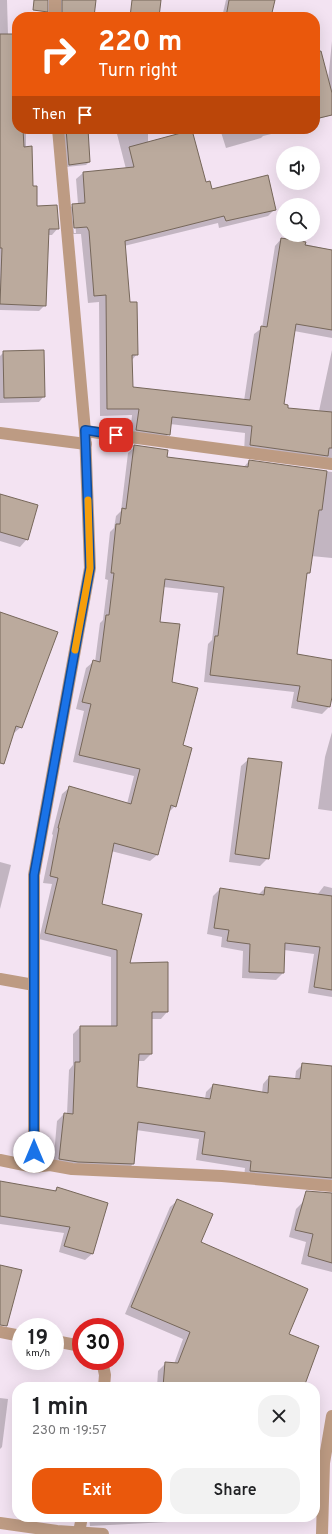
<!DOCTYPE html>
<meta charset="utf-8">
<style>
:root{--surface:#fff;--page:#f2f2f2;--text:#202124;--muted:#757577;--accent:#ea580c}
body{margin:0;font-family:Overpass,sans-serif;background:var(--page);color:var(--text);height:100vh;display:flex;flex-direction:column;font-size:15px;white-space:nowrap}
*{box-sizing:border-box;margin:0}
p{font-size:13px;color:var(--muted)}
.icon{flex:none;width:22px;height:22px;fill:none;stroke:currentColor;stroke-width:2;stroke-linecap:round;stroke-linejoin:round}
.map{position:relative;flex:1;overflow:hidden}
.panel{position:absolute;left:12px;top:1382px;width:308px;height:140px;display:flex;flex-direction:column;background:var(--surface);border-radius:16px;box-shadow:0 4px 16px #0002}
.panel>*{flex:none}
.guide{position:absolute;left:12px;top:12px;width:308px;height:122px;border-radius:16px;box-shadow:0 4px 16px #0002;background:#ea580c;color:#fff;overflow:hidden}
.controls{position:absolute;left:276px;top:146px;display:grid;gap:8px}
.controls a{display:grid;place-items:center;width:44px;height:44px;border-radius:50%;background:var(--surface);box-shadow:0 4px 16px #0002;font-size:20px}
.speed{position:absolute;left:12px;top:1318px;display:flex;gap:8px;font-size:20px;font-weight:700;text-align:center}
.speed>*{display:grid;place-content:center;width:52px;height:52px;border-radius:50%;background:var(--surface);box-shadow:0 4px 16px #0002;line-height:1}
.speed small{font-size:10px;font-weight:400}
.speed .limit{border:6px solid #d22;background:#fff;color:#111}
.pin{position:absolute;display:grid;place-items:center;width:34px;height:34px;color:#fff;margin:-17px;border-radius:8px;box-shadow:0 2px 6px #0006}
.me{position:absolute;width:44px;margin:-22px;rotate:0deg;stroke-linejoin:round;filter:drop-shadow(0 0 3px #0008)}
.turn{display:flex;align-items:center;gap:14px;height:84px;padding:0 20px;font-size:18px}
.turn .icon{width:52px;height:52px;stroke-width:2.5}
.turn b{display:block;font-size:28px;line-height:34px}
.then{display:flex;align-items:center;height:38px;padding:0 20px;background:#0003;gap:8px;font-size:15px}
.round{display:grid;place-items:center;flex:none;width:42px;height:42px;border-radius:16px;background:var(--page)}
.headline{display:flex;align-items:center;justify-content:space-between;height:68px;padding:0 20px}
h1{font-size:24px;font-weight:600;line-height:30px}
.cta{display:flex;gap:8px;margin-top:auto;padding:8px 20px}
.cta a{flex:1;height:46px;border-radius:16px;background:var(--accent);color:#fff;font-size:16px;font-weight:600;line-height:46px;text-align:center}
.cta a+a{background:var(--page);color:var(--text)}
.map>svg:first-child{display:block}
</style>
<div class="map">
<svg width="332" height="1534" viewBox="0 0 332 1534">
<rect width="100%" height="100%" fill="#f3e3f2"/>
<g fill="#0003" fill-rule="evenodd">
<polygon points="0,0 7,0 8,35 17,35 17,129 26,129 26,147 36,207 58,228 52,235 48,235 45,305 39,311 0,310"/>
<polygon points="56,0 95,0 93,17 56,17"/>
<polygon points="226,0 274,0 264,17 222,17"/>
<polygon points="332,41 332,115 315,120 315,85 328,81"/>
<path d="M66,129H148V143L205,183L211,190L275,209L268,216L219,228L218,223L124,246L129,303L137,354L132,360V388L244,401L254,334L262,328L275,246L281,239L332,250V338L294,331L283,405L287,409L319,411L332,350V470L244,452L245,433L170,424L169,434L162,441L130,437L132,415L100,416L99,302L88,303L81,234H68L66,212L73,205L78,204L76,179L83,173L126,169L116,130H87L89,162L86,165L66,167L63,132ZM72,210H74L76,233H74Z"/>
<polygon points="220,129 292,129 263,136 261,138 226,148"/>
<polygon points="4,352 44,396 39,402 0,403 0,356"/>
<polygon points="135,446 166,458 243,468 249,461 332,472 332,558 311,556 309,573 305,576 296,654 332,661 332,692 329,707 322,714 291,708 294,692 204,682 208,644 212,640 218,593 163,587 159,623 182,746 175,806 168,813 157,855 150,861 111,851 101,905 129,964 167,1012 161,1019 151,1019 151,1054 144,1061 137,1061 136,1088 205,1099 206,1092 213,1085 262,1093 263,1084 269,1077 295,1079 296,1071 303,1064 332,1067 332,1186 244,1177 245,1168 196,1160 199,1139 136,1130 133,1164 126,1171 53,1166 57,1121 64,1114 67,1114 69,1070 73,1065 73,1034 80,1027 111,1027 111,957 39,939 52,884 43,883 53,835 52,834 62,794 69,788 127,804 134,776 73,762 84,711 76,709 86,668 93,662 95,662 100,623 103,620 108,580 105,579 110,532 114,528 116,516 121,511 128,453"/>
<polygon points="0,495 27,539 20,547 0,541"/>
<polygon points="0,613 21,727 0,745"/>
<polygon points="332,732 332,811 318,809 325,757"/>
<polygon points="249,759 268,858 260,866 229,862 241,766"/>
<polygon points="0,862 11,865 0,909"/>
<polygon points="324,886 332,888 332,997 308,993 314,954 284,950 283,973 276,980 242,978 243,951 221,947 222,937 207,934 213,896 220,889 258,895 265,888 317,895"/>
<polygon points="0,1182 54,1191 57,1188 107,1203 92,1254 85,1260 59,1252 64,1233 0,1224"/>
<polygon points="178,1200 200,1243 302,1387 157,1387 158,1371 166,1363 174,1364 183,1339 125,1314 170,1207"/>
<polygon points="304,1201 332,1208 332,1272 301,1264 306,1242 289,1237 296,1209"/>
<polygon points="0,1398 8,1399 2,1447 0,1449"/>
<polygon points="89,1517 292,1517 288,1521 232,1518 230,1520 172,1518 168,1522 90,1526"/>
</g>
<g fill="#bbaa9d" stroke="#76675a">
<polygon points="34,0 48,0 48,12 33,10"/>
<polygon points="62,0 96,0 94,17 77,17 62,15"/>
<polygon points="132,0 161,0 159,17 130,17"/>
<polygon points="229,0 275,0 271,17 226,17"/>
<polygon points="0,34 17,34 17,129 23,129 24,147 32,146 33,186 37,186 37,206 57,205 59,229 49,229 46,306 0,304 2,248 0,248"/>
<polygon points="321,51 332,93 332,115 315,119 315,52"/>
<polygon points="66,129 88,129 90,162 69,165"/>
<polygon points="192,130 206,182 210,181 212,189 268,175 276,210 226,221 224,216 125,241 130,302 137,302 138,355 132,355 133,387 250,400 261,326 267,327 281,238 306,242 305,245 332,250 332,330 296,324 284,404 288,405 288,408 332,412 332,448 329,448 328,456 250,445 252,426 172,417 170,435 136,430 139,409 107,409 106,295 94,296 89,231 87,227 74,228 72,204 85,203 83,172 134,167 129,147"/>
<polygon points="44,350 45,397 4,398 3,351"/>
<polygon points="134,445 168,450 167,457 248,467 249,460 327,471 322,510 319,510 310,573 307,573 297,654 332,660 332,697 330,707 297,701 300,686 210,675 215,636 218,636 224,587 165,579 160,622 180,624 172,682 198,688 183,745 192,748 176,807 171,805 158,855 114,843 102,904 142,914 130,963 168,962 168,1012 152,1012 152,1054 139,1054 137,1087 210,1099 213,1084 268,1093 269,1076 300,1079 302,1063 332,1066 332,1178 250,1171 251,1161 202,1154 205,1132 138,1122 134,1164 78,1162 59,1159 64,1113 73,1114 75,1062 80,1062 80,1026 117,1026 117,950 45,933 58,878 50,876 59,828 58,828 69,786 131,804 140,769 79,755 91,704 82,702 93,660 100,662 106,615 109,615 114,573 111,573 116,524 120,524 122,508 126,509"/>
<polygon points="0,494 38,505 28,540 0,532"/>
<polygon points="0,612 58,632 22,728 16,726 4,764 0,763"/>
<polygon points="248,758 282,762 269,859 235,854"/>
<polygon points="265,887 332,896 332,990 314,987 320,947 285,943 284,973 249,972 250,944 227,941 229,930 214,928 220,888 264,895"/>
<polygon points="0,1181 56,1191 57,1187 108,1203 93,1254 64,1246 70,1227 0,1216"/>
<polygon points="306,1191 332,1193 332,1263 308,1256 313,1234 295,1230"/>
<polygon points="177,1199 213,1214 201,1242 308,1289 289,1334 319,1346 304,1387 163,1387 165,1362 178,1363 190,1332 131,1307"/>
<polygon points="0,1265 22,1270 7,1326 0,1325"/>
</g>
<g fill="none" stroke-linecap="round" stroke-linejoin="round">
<g stroke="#bd9b83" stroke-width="12">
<polyline points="55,0 55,17"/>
<polyline points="85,431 332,464"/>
<polyline points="0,433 86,444"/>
<polyline points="0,979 34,985"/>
<polyline points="0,1160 34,1167 50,1165 72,1169 222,1176 332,1186"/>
<polyline points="34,1167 34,875 90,568 85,431 58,129"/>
<polyline points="0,1332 21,1336"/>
<polyline points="55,1341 81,1346"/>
<polyline points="102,1361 105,1375 104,1387"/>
<polyline points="0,1523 57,1531 103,1534"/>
<polyline points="79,1532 82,1517"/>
<polyline points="322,1534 324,1463 332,1416"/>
</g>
</g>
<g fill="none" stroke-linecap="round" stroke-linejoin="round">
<defs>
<polyline id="route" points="34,1152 34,875 90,568 85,430 116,435"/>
</defs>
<use href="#route" stroke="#114b97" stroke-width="10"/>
<use href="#route" stroke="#1a73e8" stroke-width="7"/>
<polyline stroke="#f59e0b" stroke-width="7" points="75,650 90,568 88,500"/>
</g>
</svg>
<div class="controls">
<a><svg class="icon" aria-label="sound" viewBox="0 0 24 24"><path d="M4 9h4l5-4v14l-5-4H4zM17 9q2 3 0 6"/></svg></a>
<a><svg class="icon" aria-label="search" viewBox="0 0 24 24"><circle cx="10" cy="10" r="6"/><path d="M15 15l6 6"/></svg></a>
</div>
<div class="speed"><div>19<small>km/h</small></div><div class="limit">30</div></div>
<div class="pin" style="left:116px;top:435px;background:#d93025"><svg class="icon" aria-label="arrive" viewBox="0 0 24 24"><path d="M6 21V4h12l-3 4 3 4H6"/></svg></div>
<svg class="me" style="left:34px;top:1152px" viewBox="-20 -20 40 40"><circle r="19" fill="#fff"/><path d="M0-13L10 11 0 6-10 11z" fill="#1a73e8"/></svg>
<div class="guide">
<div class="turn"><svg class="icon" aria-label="right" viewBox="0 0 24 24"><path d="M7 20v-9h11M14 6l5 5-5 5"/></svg><div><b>220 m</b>Turn right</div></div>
<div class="then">Then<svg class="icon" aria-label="arrive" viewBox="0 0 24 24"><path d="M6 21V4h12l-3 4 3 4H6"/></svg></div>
</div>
<section class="panel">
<div class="headline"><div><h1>1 min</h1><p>230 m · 19:57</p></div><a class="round"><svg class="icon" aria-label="close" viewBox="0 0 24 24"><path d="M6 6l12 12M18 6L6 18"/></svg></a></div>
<div class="cta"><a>Exit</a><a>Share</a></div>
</section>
</div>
